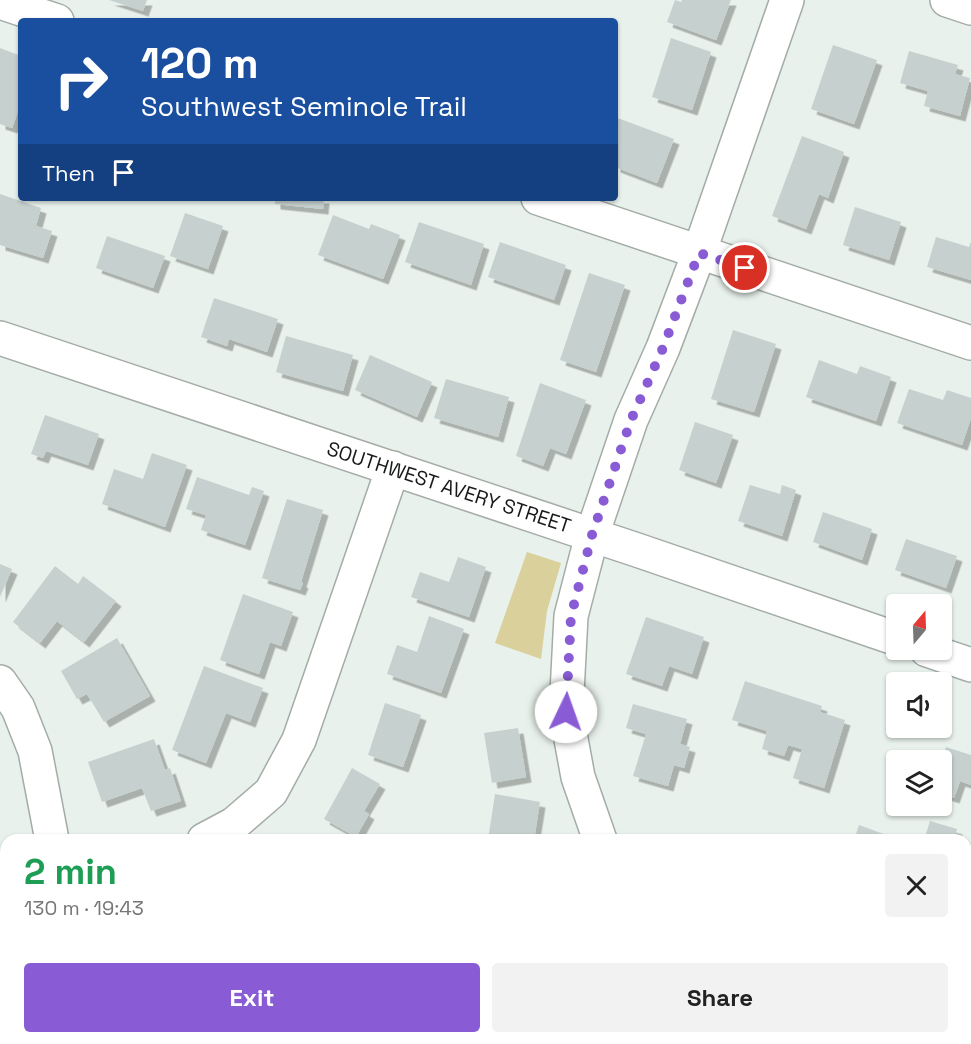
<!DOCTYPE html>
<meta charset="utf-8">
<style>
:root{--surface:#fff;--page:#f2f2f2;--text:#222;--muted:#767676;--accent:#895cd6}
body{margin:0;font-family:"Space Grotesk",sans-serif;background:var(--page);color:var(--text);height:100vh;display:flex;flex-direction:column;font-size:22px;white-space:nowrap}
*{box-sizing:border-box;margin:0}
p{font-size:20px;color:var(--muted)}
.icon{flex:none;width:33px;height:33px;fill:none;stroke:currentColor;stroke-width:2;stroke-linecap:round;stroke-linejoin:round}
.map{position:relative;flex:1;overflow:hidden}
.side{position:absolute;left:0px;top:834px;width:972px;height:210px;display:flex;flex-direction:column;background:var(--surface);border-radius:18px 18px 0 0;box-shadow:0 2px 4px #0004}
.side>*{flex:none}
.top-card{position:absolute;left:18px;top:18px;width:600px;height:183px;border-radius:6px;box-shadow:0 2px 4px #0004;background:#1a4fa0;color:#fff;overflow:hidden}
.needle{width:39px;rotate:19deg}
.fabs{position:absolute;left:886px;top:594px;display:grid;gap:12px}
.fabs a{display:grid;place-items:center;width:66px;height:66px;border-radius:6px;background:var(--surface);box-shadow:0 2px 4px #0004;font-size:30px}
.pin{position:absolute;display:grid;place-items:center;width:51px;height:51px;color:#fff;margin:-26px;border:3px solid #fff;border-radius:50%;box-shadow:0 2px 6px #0007}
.me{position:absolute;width:66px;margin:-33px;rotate:3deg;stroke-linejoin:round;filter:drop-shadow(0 0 4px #0008)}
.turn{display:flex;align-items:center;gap:21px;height:126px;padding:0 24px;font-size:27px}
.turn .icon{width:78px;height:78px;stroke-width:2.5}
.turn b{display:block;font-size:42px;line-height:51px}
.then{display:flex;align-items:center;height:57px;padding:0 24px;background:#0003;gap:12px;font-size:22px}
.round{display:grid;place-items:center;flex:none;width:63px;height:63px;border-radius:6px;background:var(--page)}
.summary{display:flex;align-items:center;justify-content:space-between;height:102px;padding:0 24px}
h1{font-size:36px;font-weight:600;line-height:45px;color:#1e9e55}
.button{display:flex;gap:12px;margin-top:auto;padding:12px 24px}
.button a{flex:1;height:69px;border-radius:6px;background:var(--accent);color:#fff;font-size:24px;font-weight:600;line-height:69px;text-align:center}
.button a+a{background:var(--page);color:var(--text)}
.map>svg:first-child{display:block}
</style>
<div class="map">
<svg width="971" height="1044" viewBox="0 0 971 1044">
<defs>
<filter id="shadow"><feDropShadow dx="5.5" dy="5.5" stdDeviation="0" flood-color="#0004"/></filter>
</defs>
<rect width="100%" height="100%" fill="#e8f1eb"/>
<polygon fill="#d9d09b" points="527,552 561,563 547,611 541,659 495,643"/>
<g fill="#c6d1cf" filter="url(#shadow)">
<polygon points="109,0 147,0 143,11"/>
<polygon points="675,0 681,2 682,0 731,0 716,40 667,22"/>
<polygon points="671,38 711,52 692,110 652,97"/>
<polygon points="833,45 877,60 854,124 811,109"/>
<polygon points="0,48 21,56 21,103 12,128 0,124"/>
<polygon points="909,51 958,65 955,74 970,78 960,116 924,106 928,91 900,83"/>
<polygon points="615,117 674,139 657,183 615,167"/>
<polygon points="802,136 844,152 828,198 819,194 806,229 772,216"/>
<polygon points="0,194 41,208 36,226 52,231 43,258 0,245"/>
<polygon points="275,198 324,198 323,209 275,204"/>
<polygon points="855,207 901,222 889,260 843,245"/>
<polygon points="185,213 223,226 208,269 170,256"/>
<polygon points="333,215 369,229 371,224 400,235 383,279 318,255"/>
<polygon points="419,222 484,244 471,285 405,262"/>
<polygon points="107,236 165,256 153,288 96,268"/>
<polygon points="936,237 969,247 971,242 971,280 927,267"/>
<polygon points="500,242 566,265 554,300 488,277"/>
<polygon points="589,273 625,285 596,372 560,360"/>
<polygon points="214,298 278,319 267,352 229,339 227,346 201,337"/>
<polygon points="733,330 776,344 754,412 711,399"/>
<polygon points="286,336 353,355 343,391 276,372"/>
<polygon points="370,355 432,382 417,417 355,390"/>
<polygon points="819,360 857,374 860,366 891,377 876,421 806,397"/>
<polygon points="446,379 509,397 498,437 434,418"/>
<polygon points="540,383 586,400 566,454 550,448 543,466 516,456"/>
<polygon points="909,389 943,400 947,390 971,398 971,418 962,445 897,423"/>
<polygon points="45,415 99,434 88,465 46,451 43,458 31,454"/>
<polygon points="695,422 733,435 716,483 679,470"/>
<polygon points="152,453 187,465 165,527 102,504 114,469 143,479"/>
<polygon points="197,477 249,495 252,487 264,491 245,545 201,530 206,515 186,509"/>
<polygon points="750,485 780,494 782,485 796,490 782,536 738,521"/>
<polygon points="287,499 323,510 301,582 303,583 300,590 262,578"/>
<polygon points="823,512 872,529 862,560 813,542"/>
<polygon points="906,539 957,556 946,588 895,570"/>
<polygon points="458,557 486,567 469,617 411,597 420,572 449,582"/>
<polygon points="0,564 12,569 0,597"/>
<polygon points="55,566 78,584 83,576 116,601 84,642 57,621 40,643 13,622"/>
<polygon points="243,594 293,612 281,646 270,642 259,674 220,660"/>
<polygon points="429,616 464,629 441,693 387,674 397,645 417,652"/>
<polygon points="646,617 704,637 692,674 669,666 662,686 626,674"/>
<polygon points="117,638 150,696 104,722 87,694 77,699 61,671"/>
<polygon points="204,666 263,688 250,722 226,713 206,763 172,750"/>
<polygon points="745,681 822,706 820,712 845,720 824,788 793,778 802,749 788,745 784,756 762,749 767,731 732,720"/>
<polygon points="385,703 421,715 403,767 368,755"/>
<polygon points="633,704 687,719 680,744 690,747 684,768 674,765 668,786 633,776 646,734 626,728"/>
<polygon points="518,728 526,777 492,783 484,733"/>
<polygon points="154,739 165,770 170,768 181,801 151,811 142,788 102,802 88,762"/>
<polygon points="946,747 971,755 971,785 960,781 954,798 942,794 942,760"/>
<polygon points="352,768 380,784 364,811 369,814 356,837 324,819"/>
<polygon points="495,794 540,802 534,840 488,840"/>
<polygon points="930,821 957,829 954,840 924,840"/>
<polygon points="859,825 900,840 854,840"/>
<polygon points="0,961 6,961 6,1024 0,1025"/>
<polygon points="228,1038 268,1038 268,1044 229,1044"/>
<polygon points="410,1038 464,1038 462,1044 408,1044"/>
<polygon points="509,1038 553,1038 552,1044 515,1044 508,1042"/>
<polygon points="671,1038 720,1038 719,1044 670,1044"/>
</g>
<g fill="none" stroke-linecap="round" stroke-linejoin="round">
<defs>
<g id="minor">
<polyline points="947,0 971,8"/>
<polyline points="0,2 57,21"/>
<polyline points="538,198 971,343"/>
<polyline points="0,338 637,550 897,639"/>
<polyline points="927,650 971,665"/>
<polyline points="0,682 18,708 35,751 52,840"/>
<polyline points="204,840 234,824 271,792 299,740 393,468"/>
<polyline points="600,840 578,777 566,712 571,616 592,535 631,420 663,348 699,253 787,0"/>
<polyline points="0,900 6,899"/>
<polyline points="90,1038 91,1044"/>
<polyline points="967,1038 968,1044"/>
<polyline points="608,1044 610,1038"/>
</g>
</defs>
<use href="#minor" stroke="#a4aca6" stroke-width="36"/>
<use href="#minor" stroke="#fff" stroke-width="33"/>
</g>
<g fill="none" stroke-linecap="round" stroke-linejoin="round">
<polyline stroke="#895cd6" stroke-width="10" stroke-dasharray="0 18" points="566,712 571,616 592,535 631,420 663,348 699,253 745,268"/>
</g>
<g text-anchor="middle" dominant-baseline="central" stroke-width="4.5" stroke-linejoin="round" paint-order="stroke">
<g font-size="20" fill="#171a18" stroke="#fff">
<text transform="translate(449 487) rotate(18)">SOUTHWEST AVERY STREET</text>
</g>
</g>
</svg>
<div class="fabs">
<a><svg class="needle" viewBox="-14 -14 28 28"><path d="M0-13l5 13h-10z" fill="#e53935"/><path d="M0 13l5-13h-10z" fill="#767676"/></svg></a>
<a><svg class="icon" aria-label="sound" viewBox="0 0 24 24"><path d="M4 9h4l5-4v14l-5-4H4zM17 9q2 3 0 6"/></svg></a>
<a><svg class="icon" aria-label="layers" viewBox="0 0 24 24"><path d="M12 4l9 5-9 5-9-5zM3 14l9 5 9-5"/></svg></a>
</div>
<div class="pin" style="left:745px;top:268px;background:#d93025"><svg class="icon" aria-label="arrive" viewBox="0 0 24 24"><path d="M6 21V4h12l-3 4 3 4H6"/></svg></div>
<svg class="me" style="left:566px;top:712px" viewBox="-20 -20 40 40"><circle r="19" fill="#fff"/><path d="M0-13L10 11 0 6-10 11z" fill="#895cd6"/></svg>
<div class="top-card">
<div class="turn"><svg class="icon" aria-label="right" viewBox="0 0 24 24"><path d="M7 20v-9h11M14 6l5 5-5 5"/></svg><div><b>120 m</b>Southwest Seminole Trail</div></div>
<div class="then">Then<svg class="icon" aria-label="arrive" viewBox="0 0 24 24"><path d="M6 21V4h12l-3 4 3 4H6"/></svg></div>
</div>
<section class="side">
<div class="summary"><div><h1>2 min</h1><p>130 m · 19:43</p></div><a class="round"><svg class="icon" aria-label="close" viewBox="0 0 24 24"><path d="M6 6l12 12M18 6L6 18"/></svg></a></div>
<div class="button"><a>Exit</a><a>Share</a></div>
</section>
</div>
